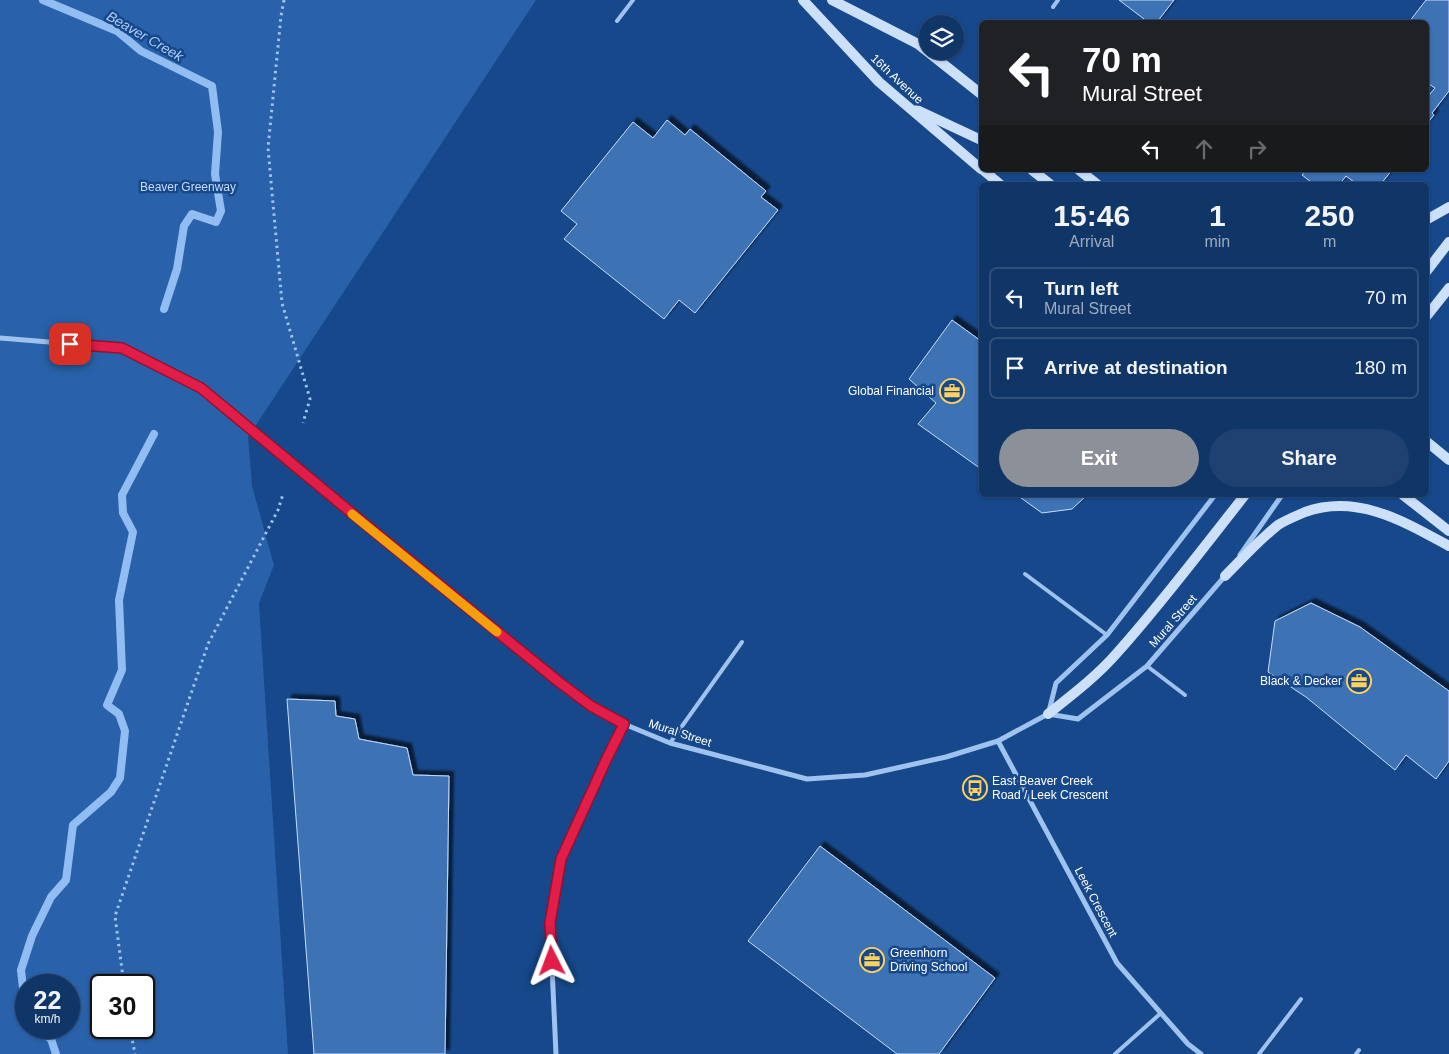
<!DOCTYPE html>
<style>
:root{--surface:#103668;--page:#1e4171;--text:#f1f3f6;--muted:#9cabc0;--line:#30507c;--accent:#8c9099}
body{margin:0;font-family:Helvetica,sans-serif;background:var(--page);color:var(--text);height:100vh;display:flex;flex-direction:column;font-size:19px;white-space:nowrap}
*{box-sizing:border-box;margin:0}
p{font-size:16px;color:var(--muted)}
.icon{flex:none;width:28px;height:28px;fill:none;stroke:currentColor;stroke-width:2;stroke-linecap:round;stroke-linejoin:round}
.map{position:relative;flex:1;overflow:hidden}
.side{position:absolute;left:979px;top:182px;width:450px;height:315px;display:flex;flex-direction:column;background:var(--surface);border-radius:8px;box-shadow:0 1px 4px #0004,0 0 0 1px var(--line)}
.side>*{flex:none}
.hud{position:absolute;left:979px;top:20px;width:450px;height:152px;border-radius:8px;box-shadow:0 1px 4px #0004,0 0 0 1px var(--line);background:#202124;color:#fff;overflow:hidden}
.tools{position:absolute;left:919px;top:15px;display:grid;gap:10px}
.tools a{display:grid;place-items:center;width:45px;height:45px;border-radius:50%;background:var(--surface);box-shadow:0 1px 4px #0004,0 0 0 1px var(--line);font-size:25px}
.speed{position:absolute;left:15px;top:974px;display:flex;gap:10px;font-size:25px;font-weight:700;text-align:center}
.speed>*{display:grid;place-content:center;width:65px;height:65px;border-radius:50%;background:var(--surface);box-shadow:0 1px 4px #0004,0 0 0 1px var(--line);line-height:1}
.speed small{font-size:12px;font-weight:400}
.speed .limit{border:2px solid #111;border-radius:8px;background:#fff;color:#111}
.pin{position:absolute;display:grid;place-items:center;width:42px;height:42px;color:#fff;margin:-21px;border-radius:10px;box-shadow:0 2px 8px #0006}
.me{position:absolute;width:55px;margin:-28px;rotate:357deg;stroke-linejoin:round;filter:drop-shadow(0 0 4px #0008)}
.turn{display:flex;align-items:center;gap:18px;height:105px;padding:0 20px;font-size:22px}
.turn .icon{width:65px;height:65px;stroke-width:2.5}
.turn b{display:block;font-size:35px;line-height:42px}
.lanes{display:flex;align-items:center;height:48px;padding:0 20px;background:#0003;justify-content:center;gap:25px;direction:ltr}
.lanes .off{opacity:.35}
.eta{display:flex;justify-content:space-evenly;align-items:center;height:85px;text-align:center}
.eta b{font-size:30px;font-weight:700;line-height:35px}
.button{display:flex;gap:10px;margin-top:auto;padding:10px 20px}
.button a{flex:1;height:58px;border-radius:30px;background:var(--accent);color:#fff;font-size:20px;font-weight:700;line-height:58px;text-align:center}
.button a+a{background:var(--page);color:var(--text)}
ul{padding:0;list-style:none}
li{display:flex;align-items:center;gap:15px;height:62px;margin:0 10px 8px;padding:0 10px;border:2px solid var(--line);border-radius:8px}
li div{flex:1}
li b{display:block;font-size:19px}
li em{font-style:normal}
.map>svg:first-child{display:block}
</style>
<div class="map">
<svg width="1449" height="1054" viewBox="0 0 1449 1054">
<defs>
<filter id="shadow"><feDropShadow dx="4.5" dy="-4.5" stdDeviation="1" flood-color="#0009"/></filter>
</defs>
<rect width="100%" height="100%" fill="#16488b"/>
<path fill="#2962aa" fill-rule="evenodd" d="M0,0H536L248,437L252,486L274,565L259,603L288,1054H0ZM26,985H69V1028H26ZM101,985H144V1028H101Z"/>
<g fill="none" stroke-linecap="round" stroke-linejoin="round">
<g stroke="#91bdf2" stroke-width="8">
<polyline points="43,0 117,31 141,51 212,86 218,132 215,174 221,211 216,222 192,214 184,226 177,269 164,309"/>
<polyline points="26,1015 21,970 32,936 51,897 66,880 73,825 111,792 120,778 125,731 119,714 107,705 122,670 119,600 133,532 123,513 122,495 154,434"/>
<polyline points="37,1028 51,1039 56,1054"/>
</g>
</g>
<g fill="#3e72b4" stroke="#c5ddfb" filter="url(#shadow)">
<polygon points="1119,0 1174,0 1157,22 1148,22"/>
<polygon points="1426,0 1449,0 1449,91 1432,113 1434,115 1426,125 1426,99 1435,88 1426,82 1426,22 1409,22"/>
<polygon points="667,120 685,135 690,129 766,191 761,197 778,210 695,313 679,300 664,319 564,239 577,224 561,211 633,122 653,138"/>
<polygon points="1306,170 1392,170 1380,185 1358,185 1346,176 1339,185 1315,185 1302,175"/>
<polygon points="952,320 981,341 981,469 918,424 936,403 909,379"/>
<polygon points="1017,495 1087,495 1072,509 1042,513"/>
<polygon points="1311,603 1360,627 1449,691 1449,761 1436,779 1406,755 1395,770 1306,697 1268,672 1275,621"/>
<polygon points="287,699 335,701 336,716 355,719 359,739 407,748 413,775 449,776 445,1054 314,1054"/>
<polygon points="820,846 995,978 939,1054 897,1054 748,941"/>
</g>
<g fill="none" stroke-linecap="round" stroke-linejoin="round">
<g stroke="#9fc3ef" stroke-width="3" stroke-dasharray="2.5 4" stroke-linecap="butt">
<polyline points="284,0 281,16 268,148 282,303 310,399 303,423"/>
<polyline points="124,985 115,916 208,644 278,510 283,494"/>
<polyline points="130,1028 135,1054"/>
</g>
<g stroke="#9fc3ef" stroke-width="4">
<polyline points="1053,7 1058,0"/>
<polyline points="617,21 633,0"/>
<polyline points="1025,574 1107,635"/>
<polyline points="1147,666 1185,695"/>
<polyline points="670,743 742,642"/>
<polyline points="1115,1054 1161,1013"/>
<polyline points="1259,1054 1301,999"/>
<polyline points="1356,1054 1359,1050"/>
</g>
<g stroke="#9fc3ef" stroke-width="5">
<polyline points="0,338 122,348 201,388 371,529 559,682 591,706 624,724 670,743 807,779 865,775 946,757 998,741 1048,714 1078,719 1147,666 1225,576"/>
<polyline points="1240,555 1282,495"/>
<polyline points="1049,711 1056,683 1107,635 1215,495"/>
<polyline points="998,741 1117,963 1188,1044 1201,1054"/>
<polyline points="556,1054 550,923 561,859 624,724"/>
</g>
<g stroke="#cde0fa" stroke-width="10">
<polyline points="803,0 879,82 981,169"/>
<polyline points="832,0 918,44 981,94"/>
<polyline points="917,110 981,140"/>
<polyline points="983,170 1001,185"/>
<polyline points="1032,170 1051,185"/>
<polyline points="1079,170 1098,185"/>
<polyline points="1426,220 1449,207"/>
<polyline points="1426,272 1449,242"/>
<polyline points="1426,317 1449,288"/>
<polyline points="1426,441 1449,460"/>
<polyline points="1403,495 1449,531"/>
<path d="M1225,576C1242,559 1259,540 1278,525C1286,520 1296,516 1305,512C1357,493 1405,522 1449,546"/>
<path d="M1048,714C1072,695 1097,676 1117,653C1162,603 1203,548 1245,495"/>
</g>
</g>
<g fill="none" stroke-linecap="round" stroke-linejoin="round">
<defs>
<polyline id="route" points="70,344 122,348 201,388 371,529 559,682 591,706 624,724 607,758 561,859 550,923 552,961"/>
</defs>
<use href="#route" stroke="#92132f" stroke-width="12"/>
<use href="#route" stroke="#e11d48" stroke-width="9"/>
<polyline stroke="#f59e0b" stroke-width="9" points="352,514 497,632"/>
</g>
<defs>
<symbol id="office-ring" viewBox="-11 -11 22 22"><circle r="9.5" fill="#16488b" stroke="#ffd15d" stroke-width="1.5"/><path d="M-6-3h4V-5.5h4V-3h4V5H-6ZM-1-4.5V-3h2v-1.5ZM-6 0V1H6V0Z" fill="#ffd15d"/></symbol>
<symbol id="bus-ring" viewBox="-11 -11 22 22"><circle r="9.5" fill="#16488b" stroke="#ffd15d" stroke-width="1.5"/><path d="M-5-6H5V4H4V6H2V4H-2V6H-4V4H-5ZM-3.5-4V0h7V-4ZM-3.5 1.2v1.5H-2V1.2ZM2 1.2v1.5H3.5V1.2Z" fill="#ffd15d"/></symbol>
</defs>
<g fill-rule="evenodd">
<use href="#office-ring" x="938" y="377" width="28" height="28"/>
<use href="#office-ring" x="1345" y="667" width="28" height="28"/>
<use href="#bus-ring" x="961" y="774" width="28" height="28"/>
<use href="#office-ring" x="858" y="946" width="28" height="28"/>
</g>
<g text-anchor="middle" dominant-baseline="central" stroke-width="5" stroke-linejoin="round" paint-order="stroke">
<g font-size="12" fill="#fff" stroke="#16488b">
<text transform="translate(897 79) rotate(43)">16th Avenue</text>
<text transform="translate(1173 621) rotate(-49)">Mural Street</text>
<text transform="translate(680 733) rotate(18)">Mural Street</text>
<text transform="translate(1096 902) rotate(62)">Leek Crescent</text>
</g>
<g font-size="12" fill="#c5ddfb" stroke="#16488b">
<text x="188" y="187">Beaver Greenway</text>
</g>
<g font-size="12" fill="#fff" stroke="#16488b" text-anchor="end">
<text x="934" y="391">Global Financial</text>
<text x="1342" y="681">Black &amp; Decker</text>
<text x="992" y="781" text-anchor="start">East Beaver Creek<tspan x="992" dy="14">Road / Leek Crescent</tspan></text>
<text x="890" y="953" text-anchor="start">Greenhorn<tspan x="890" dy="14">Driving School</tspan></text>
</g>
<g font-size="14" font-style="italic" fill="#abcdf6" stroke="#16488b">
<text transform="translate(145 36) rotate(30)">Beaver Creek</text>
</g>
</g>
</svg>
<div class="tools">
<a><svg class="icon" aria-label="layers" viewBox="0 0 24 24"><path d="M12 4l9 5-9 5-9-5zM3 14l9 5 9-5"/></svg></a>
</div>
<div class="speed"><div>22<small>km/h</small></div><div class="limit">30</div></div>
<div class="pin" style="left:70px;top:344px;background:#d93025"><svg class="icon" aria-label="arrive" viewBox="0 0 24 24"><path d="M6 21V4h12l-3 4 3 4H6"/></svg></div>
<svg class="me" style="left:552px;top:961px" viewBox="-20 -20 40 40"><path d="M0-17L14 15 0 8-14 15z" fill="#e11d48" stroke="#fff" stroke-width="4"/></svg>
<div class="hud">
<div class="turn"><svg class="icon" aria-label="left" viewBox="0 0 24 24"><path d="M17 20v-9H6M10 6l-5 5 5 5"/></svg><div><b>70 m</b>Mural Street</div></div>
<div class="lanes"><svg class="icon" aria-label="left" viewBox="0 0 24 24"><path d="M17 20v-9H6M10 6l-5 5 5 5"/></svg><svg class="icon off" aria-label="ahead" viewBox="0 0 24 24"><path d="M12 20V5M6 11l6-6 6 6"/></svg><svg class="icon off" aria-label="right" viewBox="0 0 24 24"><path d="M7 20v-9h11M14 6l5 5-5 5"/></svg></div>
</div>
<section class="side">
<div class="eta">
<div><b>15:46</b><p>Arrival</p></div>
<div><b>1</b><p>min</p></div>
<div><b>250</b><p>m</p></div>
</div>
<ul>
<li><svg class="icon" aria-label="left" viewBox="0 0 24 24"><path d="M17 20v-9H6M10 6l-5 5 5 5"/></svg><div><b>Turn left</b><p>Mural Street</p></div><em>70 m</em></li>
<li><svg class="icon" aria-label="arrive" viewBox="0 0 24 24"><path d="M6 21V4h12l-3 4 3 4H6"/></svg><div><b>Arrive at destination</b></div><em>180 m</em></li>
</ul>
<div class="button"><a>Exit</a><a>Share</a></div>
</section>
</div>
